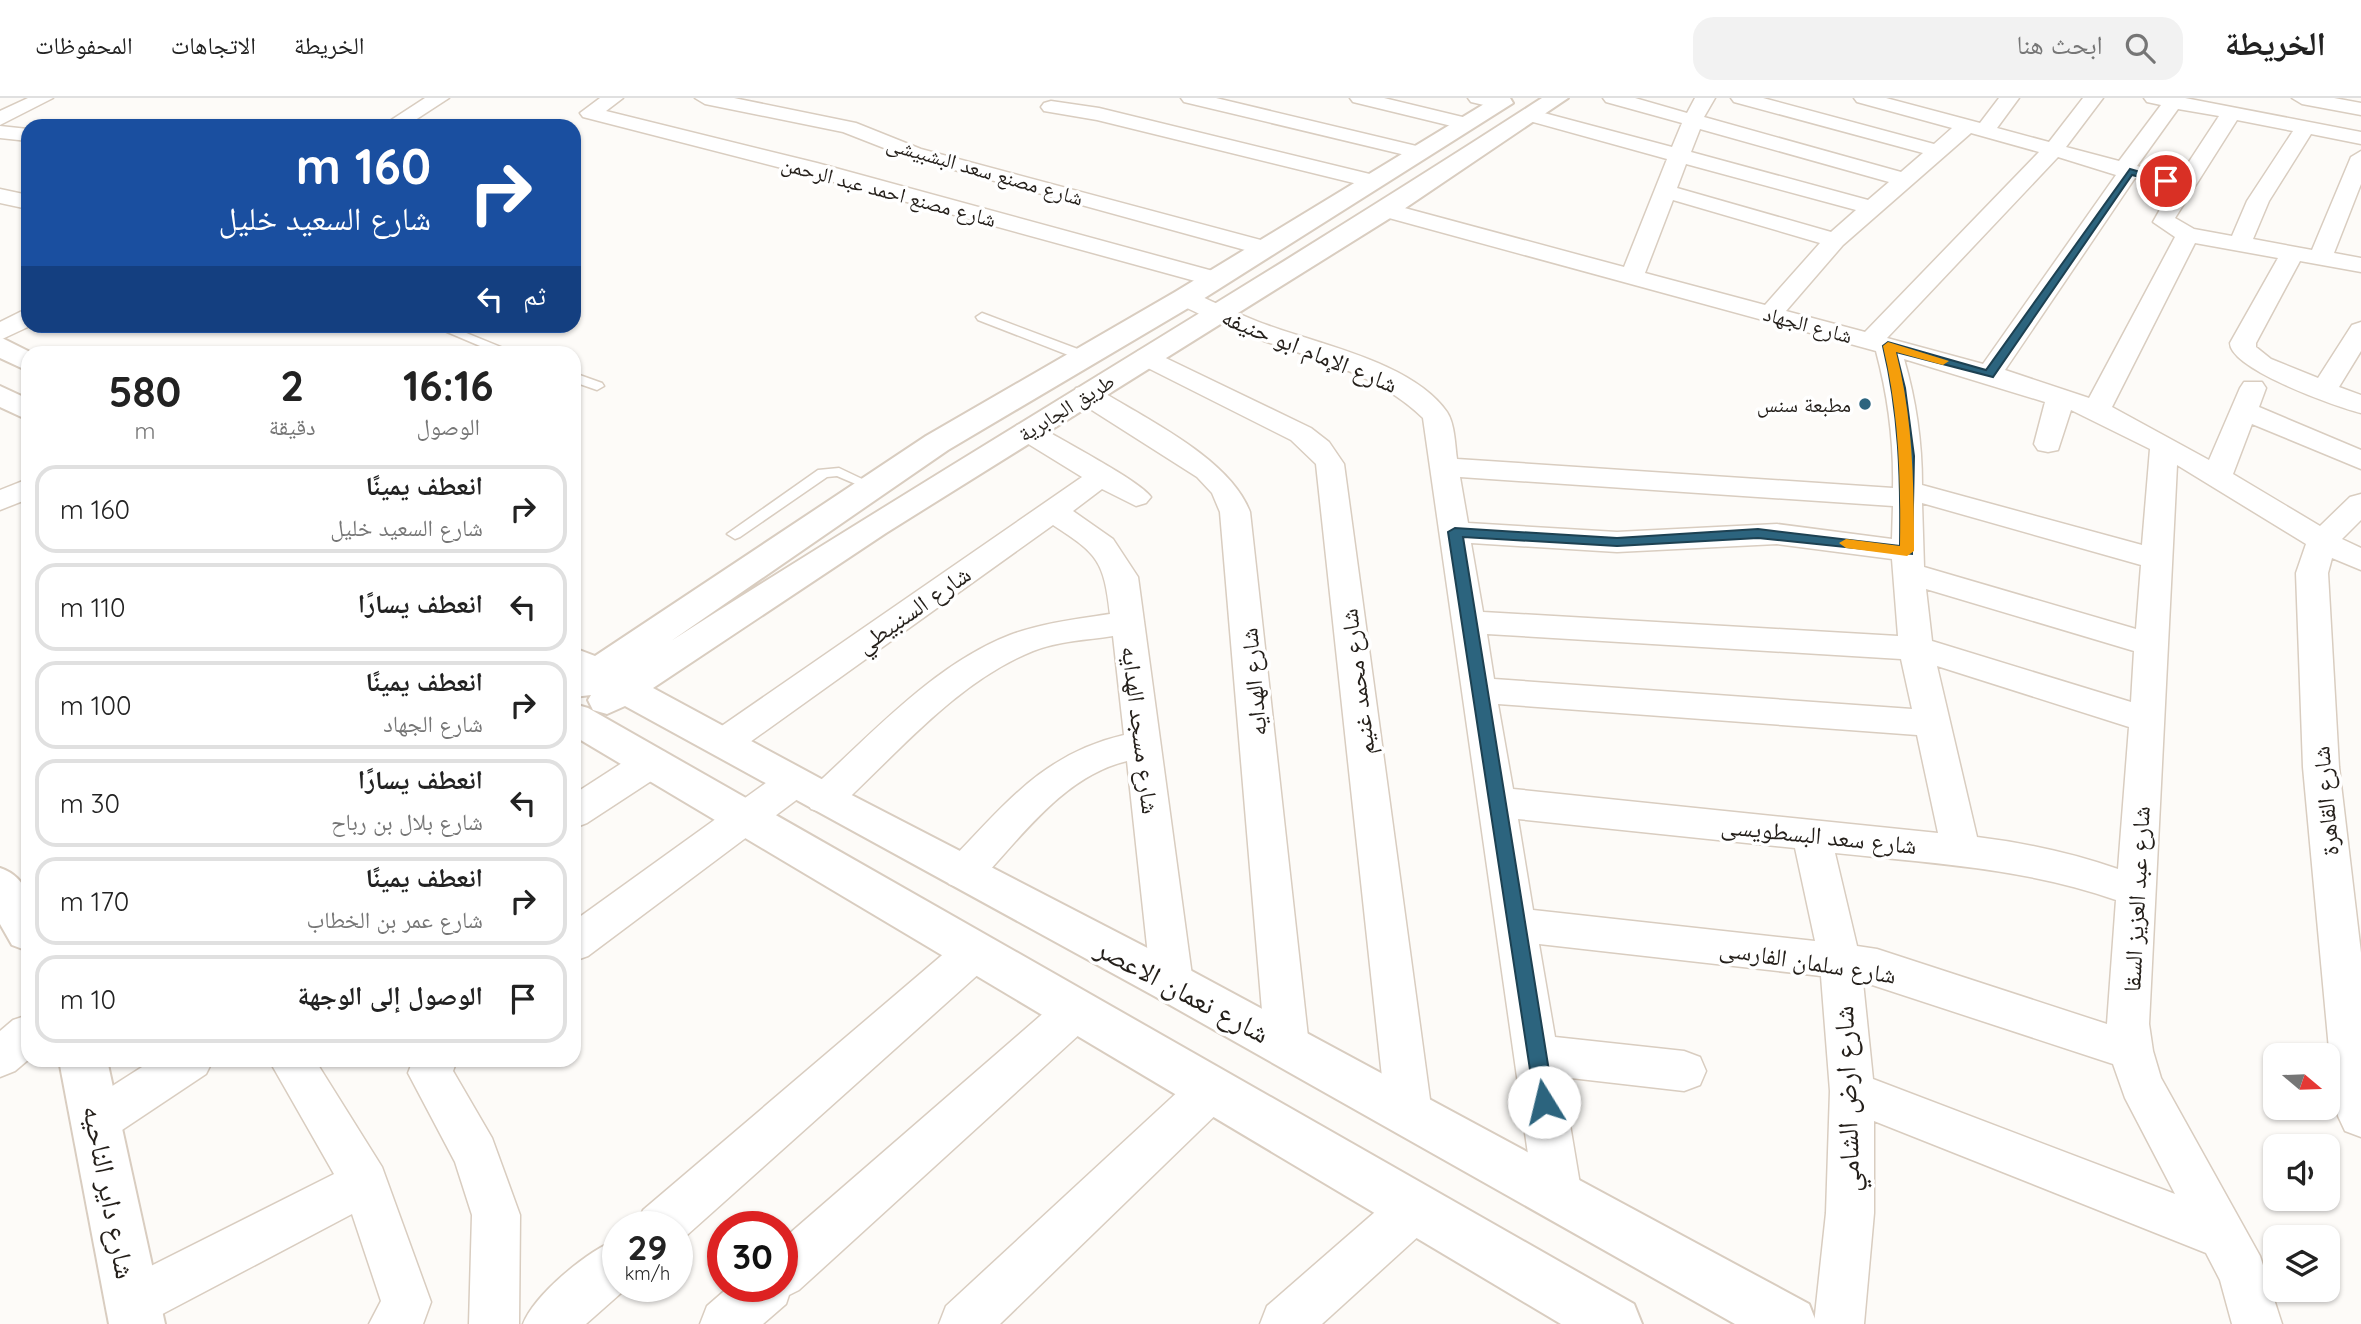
<!DOCTYPE html>
<html lang="ar">
<meta charset="utf-8">
<style>
:root{--surface:#fff;--page:#f2f2f2;--text:#222;--muted:#767676;--line:#e0e0e0}
body{margin:0;font-family:Quicksand,"Noto Naskh Arabic",sans-serif;background:var(--page);color:var(--text);direction:rtl;height:100vh;display:flex;flex-direction:column;font-size:26px;white-space:nowrap}
*{box-sizing:border-box;margin:0}
p{font-size:23px;color:var(--muted)}
.icon{flex:none;width:38px;height:38px;fill:none;stroke:currentColor;stroke-width:2;stroke-linecap:round;stroke-linejoin:round}
.map{position:relative;flex:1;overflow:hidden;direction:ltr}
.drawer{position:absolute;left:21px;top:248px;width:560px;height:721px;display:flex;flex-direction:column;background:var(--surface);border-radius:21px;box-shadow:0 2px 5px #0004;direction:rtl}
.drawer>*{flex:none}
.hud{position:absolute;left:21px;top:21px;width:560px;height:214px;border-radius:21px;box-shadow:0 2px 5px #0004;direction:rtl;background:#1a4fa0;color:#fff;overflow:hidden}
.needle{width:46px;rotate:109deg}
.buttons{position:absolute;left:2263px;top:945px;display:grid;gap:14px}
.buttons a{display:grid;place-items:center;width:77px;height:77px;border-radius:14px;background:var(--surface);box-shadow:0 2px 5px #0004;font-size:35px}
.speed{position:absolute;left:602px;top:1113px;display:flex;gap:14px;font-size:35px;font-weight:700;text-align:center}
.speed>*{display:grid;place-content:center;width:91px;height:91px;border-radius:50%;background:var(--surface);box-shadow:0 2px 5px #0004;line-height:1}
.speed small{font-size:18px;font-weight:400}
.speed .limit{border:10px solid #d22;background:#fff;color:#111}
.pin{position:absolute;display:grid;place-items:center;width:60px;height:60px;color:#fff;margin:-30px;border:4px solid #fff;border-radius:50%;box-shadow:0 2px 7px #0007}
.me{position:absolute;width:77px;margin:-38px;rotate:351deg;stroke-linejoin:round;filter:drop-shadow(0 0 5px #0008)}
.turn{display:flex;align-items:center;gap:24px;height:147px;padding:0 35px;font-size:32px}
.turn .icon{width:91px;height:91px;stroke-width:2.5}
.turn b{display:block;font-size:49px;line-height:60px}
.then{display:flex;align-items:center;height:66px;padding:0 35px;background:#0003;gap:14px;font-size:26px}
.eta{display:flex;justify-content:space-evenly;align-items:center;height:119px;text-align:center}
.eta b{font-size:42px;font-weight:700;line-height:49px}
ul{padding:0;list-style:none}
li{display:flex;align-items:center;gap:21px;height:88px;margin:0 14px 10px;padding:0 21px;border:4px solid var(--line);border-radius:21px}
li div{flex:1}
li b{display:block;font-size:26px}
li em{font-style:normal}
header{display:flex;align-items:center;gap:42px;box-sizing:border-box;height:98px;padding:0 35px;background:var(--surface);border-bottom:2px solid var(--line)}
header strong{font-size:33px}
nav{display:flex;gap:38px;margin-inline-start:auto;font-size:24px}
.search{width:490px;height:63px;background:var(--page);display:flex;align-items:center;gap:18px;box-sizing:border-box;padding:0 24px;border-radius:21px;color:var(--muted);font-size:26px}
.map>svg:first-child{display:block}
</style>
<header>
<strong>الخريطة</strong>
<div class="search"><svg class="icon" aria-label="search" viewBox="0 0 24 24"><circle cx="10" cy="10" r="6"/><path d="M15 15l6 6"/></svg>ابحث هنا</div>
<nav><a>الخريطة</a><a>الاتجاهات</a><a>المحفوظات</a></nav>
</header>
<div class="map">
<svg width="2361" height="1226" viewBox="0 0 2361 1226">
<rect width="100%" height="100%" fill="#fdfbf8"/>
<g fill="none" stroke-linecap="round" stroke-linejoin="round">
<defs>
<g id="lane">
<polygon points="982,215 1091,256 1093,259 1086,263 1081,262 978,222 976,219"/>
<polygon points="433,228 449,228 518,256 499,256"/>
<polygon points="574,275 602,285 604,288 597,292 574,284"/>
<polygon points="839,370 879,389 872,393 837,378 827,379 740,439 735,441 727,436 818,372"/>
</g>
<g id="street">
<polygon points="28,0 53,0 0,27 0,13"/>
<polygon points="425,0 449,0 406,28 382,28"/>
<polygon points="600,0 623,0 606,13 817,65 1224,176 1227,181 1224,186 1206,186 801,75 583,19 580,15"/>
<polygon points="695,0 734,0 856,25 921,51 1272,145 1276,150 1272,155 1256,155 907,59 843,34 705,6"/>
<polygon points="1181,0 1216,0 1429,51 1432,55 1422,61 1184,4"/>
<polygon points="1350,0 1384,0 1475,22 1478,26 1468,32 1353,4"/>
<polygon points="1468,0 1505,0 1511,5 1501,11 1471,4"/>
<path d="M1603,0H1635L1687,15L1695,0H1715L1704,19L1901,74L1923,55L1734,4L1731,0H1763L1934,46L1952,30L1857,4L1854,0H1886L1980,25L1999,0H2019L1997,30L2049,44L2083,0H2103L2066,49L2119,63L2161,7L2147,4L2144,0H2185L2361,34V46L2311,36L2269,103L2253,141L2312,152L2351,59L2361,53V86L2334,155L2361,160V174L2300,163L2256,245V249L2271,261L2318,280L2352,227L2361,224V253L2339,289L2361,297V315C2336,309 2230,271 2230,245L2278,160L2195,145L2112,309L2209,362L2240,290L2244,284H2262L2266,290L2259,309L2361,352V371L2252,326L2233,376L2320,428L2350,399L2361,396V422L2342,441L2361,450V472L2332,460L2328,475L2339,669L2361,855V1039L2345,1033L2338,1018L2332,984L2303,669L2296,475L2306,446L2177,367L2149,926L2153,953L2161,980L2260,1158L2282,1226H2232L2220,1182L2206,1155L1874,1023V1115L1864,1226H1814L1826,1115L1830,993L1821,878L1539,846L1555,939L1684,953L1700,959L1706,973L1700,987L1684,993L1562,979L1582,1098L1575,1114L1558,1121L1541,1114L1534,1098L1423,320C1376,274 1310,260 1250,238C1224,229 1201,216 1176,205L1173,200L1176,195H1194C1218,206 1242,218 1267,227C1321,247 1413,265 1447,314C1455,326 1455,348 1457,361L1893,390C1894,343 1888,298 1876,253L1378,117L1375,112L1386,105L1624,169L1667,61L1522,21L1519,17L1529,11L1672,49L1682,25L1606,4ZM2178,11L2219,18L2179,79L2137,68ZM2237,22L2293,33L2247,103L2232,138L2194,131L2175,120ZM1700,31L1889,84L1868,102L1691,54ZM1971,35L2039,54L1865,234L1786,213L1843,147ZM2058,59L2116,77L1983,266L1887,240ZM1686,66L1856,112L1831,134L1677,90ZM2135,80L2172,90L2153,124L2175,139L2089,300L2005,272ZM1673,102L1820,145L1765,207L1645,175ZM1904,261L2045,304L2034,346L2038,352L2048,354L2058,352L2071,312L2150,351L2142,447L1922,387C1922,344 1916,302 1904,261ZM1460,379L1893,408L1892,441L1777,426L1617,434L1468,425ZM1922,405L2141,467L2136,531L1924,469ZM1471,445L1617,454L1777,446L1892,461L1898,538L1483,514ZM1926,491L2134,553L2131,604L1932,543ZM1487,536L1901,561L1912,611L1494,581ZM1937,568L2129,629L2118,771C2072,755 2026,745 1977,739ZM1498,606L1917,637L1938,735L1513,691ZM1518,721L1795,750L1815,843L1533,812ZM1835,755C1930,765 2025,770 2116,802L2107,926L1877,851L1857,848ZM1863,884L2113,966L2125,1000L2175,1096L1873,981Z"/>
<polygon points="2292,0 2334,0 2361,5 2361,17 2302,6"/>
<polygon points="1051,3 1099,10 1382,79 1385,84 1374,90 1097,22 1044,13 1041,9 1044,5"/>
<polygon points="0,28 28,31 28,43 0,40"/>
<polygon points="0,91 28,97 28,111 0,105"/>
<polygon points="28,210 30,228 0,242 0,224"/>
<polygon points="1147,251 1311,330 1329,344 1344,366 1432,1016 1425,1031 1409,1037 1393,1031 1386,1016 1316,366 1291,342 1138,265 1134,259 1138,253"/>
<path d="M1086,288L1096,290C1144,320 1230,360 1250,414L1309,948L1302,962L1287,967L1272,962L1265,948L1220,414L1212,395L1197,379L1076,302L1073,296L1076,290Z"/>
<path d="M1027,325L1037,327C1059,341 1139,382 1151,399L1146,405L1136,408L1102,391L1073,413L1113,441L1138,479L1193,885L1187,898L1172,903L1157,898L1151,885L1127,663C1063,678 1020,741 977,786L963,791L949,786L943,775L949,764C1005,707 1042,656 1124,637L1113,538C1087,542 1058,543 1033,553C956,584 897,656 837,711L824,715L811,711L805,701L811,691C871,637 933,567 1010,537C1042,525 1077,521 1110,516C1104,463 1098,456 1053,427L736,654L723,658L710,654L705,645L710,636L1082,379L1017,339L1013,333L1017,327Z"/>
<polygon points="28,381 28,401 0,412 0,392"/>
<polygon points="652,650 665,654 670,664 665,674 587,725 574,730 574,696 639,654"/>
<polygon points="794,670 807,674 812,684 807,694 588,858 574,863 574,823 781,674"/>
<polygon points="976,836 991,841 997,853 991,865 677,1146 677,1129 636,1129 643,1112 961,841"/>
<polygon points="1077,893 1092,899 1098,912 1092,925 799,1192 789,1197 786,1206 763,1226 700,1226 707,1208 730,1188 782,1188 782,1142 1062,899"/>
<polygon points="28,917 28,962 15,973 0,979 0,933 13,922"/>
<polygon points="153,962 213,962 206,976 113,1038 97,1044 81,1038 74,1023 81,1008"/>
<path d="M269,962H315L382,1069L431,1204L423,1226H369L381,1203L352,1116L151,1222C138,1226 128,1226 115,1222L108,1204L115,1186L334,1076Z"/>
<polygon points="413,962 457,962 453,973 492,1040 520,1117 519,1226 469,1226 472,1117 455,1064 408,975"/>
<polygon points="1212,971 1228,977 1234,991 1228,1005 1000,1226 939,1226 946,1208 1196,977"/>
<polygon points="1415,1087 1432,1094 1439,1110 1432,1126 1322,1226 1260,1226 1267,1208 1398,1094"/>
<path d="M618,1141V1188H629L586,1226H523C535,1196 587,1153 618,1141Z"/>
</g>
<g id="secondary">
<path d="M1494,0H1510L1513,5L1195,206L948,352L671,543C959,359 1255,186 1542,0H1568L1395,117L886,435L653,590L838,690L1188,871L1809,1206L1817,1226H1735L1156,899L625,608L607,616L593,612L588,602L591,597L574,599V550L595,558L926,338L1175,194Z"/>
<polygon points="0,239 34,256 28,256 28,273 0,260"/>
<polygon points="0,288 28,301 28,322 0,309"/>
<polygon points="574,606 588,610 1634,1206 1642,1226 1561,1226 574,638"/>
<path d="M0,770C38,783 28,820 28,853L12,847L0,826Z"/>
<polygon points="59,962 107,962 165,1226 109,1226"/>
</g>
</defs>
<use href="#lane" stroke="#d9cdc0" stroke-width="3"/>
<use href="#street" stroke="#d9cdc0" stroke-width="3"/>
<use href="#secondary" stroke="#d9cdc0" stroke-width="4"/>
<use href="#lane" fill="#fff" fill-rule="evenodd"/>
<use href="#street" fill="#fff" fill-rule="evenodd"/>
<use href="#secondary" fill="#fff" fill-rule="evenodd"/>
</g>
<path fill="#2c647e" stroke="#1d4152" stroke-width="2" d="M2130,71L2171,83L2166,86L2132,77L1993,279L1896,254L1905,290L1914,358L1912,456L1758,440L1617,448L1463,439L1554,1004L1551,1011L1544,1014L1536,1011L1448,434L1455,430L1617,440L1758,431L1900,448C1901,379 1899,315 1883,248L1888,244L1986,272Z"/>
<path fill="#f59e0b" d="M1888,244L1949,263L1943,267L1896,254C1913,320 1914,385 1914,453L1907,458L1846,450L1839,445L1846,441L1900,448C1901,379 1899,315 1883,248Z"/>
<circle fill="#2c647e" stroke="#fff" stroke-width="2.5" cx="1865" cy="306" r="7"/>
<g text-anchor="middle" dominant-baseline="central" stroke-width="7" stroke-linejoin="round" paint-order="stroke">
<g font-size="21" fill="#241f1a" stroke="#fff">
<text transform="translate(985 72) rotate(16)">شارع مصنع سعد البشبيشى</text>
<text transform="translate(889 93) rotate(15)">شارع مصنع احمد عبد الرحمن</text>
<text transform="translate(1808 226) rotate(15)">شارع الجهاد</text>
<text transform="translate(1066 309) rotate(-32)">طريق الجابرية</text>
</g>
<g font-size="21" fill="#241f1a" stroke="#fff" text-anchor="end">
<text x="1851" y="306">مطبعة سنس</text>
</g>
<g font-size="24" fill="#241f1a" stroke="#fff">
<text transform="translate(1310 252) rotate(22)">شارع الإمام ابو حنيفه</text>
<text transform="translate(913 511) rotate(-35)">شارع السنبيطي</text>
<text transform="translate(1253 584) rotate(-95)">شارع الهدايه</text>
<text transform="translate(1357 584) rotate(-97)">شارع محمد غنيم</text>
<text transform="translate(1141 632) rotate(83)">شارع مسجد الهدايه</text>
<text transform="translate(2325 703) rotate(-95)">شارع القاهرة</text>
<text transform="translate(1819 737) rotate(6)">شارع سعد البسطويسى</text>
<text transform="translate(2136 801) rotate(-87)">شارع عبد العزيز السقا</text>
<text transform="translate(1808 863) rotate(9)">شارع سلمان الفارسى</text>
</g>
<g font-size="28" fill="#241f1a" stroke="#fff">
<text transform="translate(1183 892) rotate(28)">شارع نعمان الاعصر</text>
<text transform="translate(1846 1001) rotate(-92)">شارع ارض الشامي</text>
<text transform="translate(110 1094) rotate(79)">شارع داير الناحيه</text>
</g>
</g>
</svg>
<div class="buttons">
<a><svg class="needle" viewBox="-14 -14 28 28"><path d="M0-13l5 13h-10z" fill="#e53935"/><path d="M0 13l5-13h-10z" fill="#767676"/></svg></a>
<a><svg class="icon" aria-label="sound" viewBox="0 0 24 24"><path d="M4 9h4l5-4v14l-5-4H4zM17 9q2 3 0 6"/></svg></a>
<a><svg class="icon" aria-label="layers" viewBox="0 0 24 24"><path d="M12 4l9 5-9 5-9-5zM3 14l9 5 9-5"/></svg></a>
</div>
<div class="speed"><div>29<small>km/h</small></div><div class="limit">30</div></div>
<div class="pin" style="left:2166px;top:83px;background:#d93025"><svg class="icon" aria-label="arrive" viewBox="0 0 24 24"><path d="M6 21V4h12l-3 4 3 4H6"/></svg></div>
<svg class="me" style="left:1544px;top:1004px" viewBox="-20 -20 40 40"><circle r="19" fill="#fff"/><path d="M0-13L10 11 0 6-10 11z" fill="#2c647e"/></svg>
<div class="hud">
<div class="turn"><svg class="icon" aria-label="right" viewBox="0 0 24 24"><path d="M7 20v-9h11M14 6l5 5-5 5"/></svg><div><b>160 m</b>شارع السعيد خليل</div></div>
<div class="then">ثم<svg class="icon" aria-label="left" viewBox="0 0 24 24"><path d="M17 20v-9H6M10 6l-5 5 5 5"/></svg></div>
</div>
<section class="drawer">
<div class="eta">
<div><b>16:16</b><p>الوصول</p></div>
<div><b>2</b><p>دقيقة</p></div>
<div><b>580</b><p>m</p></div>
</div>
<ul>
<li><svg class="icon" aria-label="right" viewBox="0 0 24 24"><path d="M7 20v-9h11M14 6l5 5-5 5"/></svg><div><b>انعطف يمينًا</b><p>شارع السعيد خليل</p></div><em>160 m</em></li>
<li><svg class="icon" aria-label="left" viewBox="0 0 24 24"><path d="M17 20v-9H6M10 6l-5 5 5 5"/></svg><div><b>انعطف يسارًا</b></div><em>110 m</em></li>
<li><svg class="icon" aria-label="right" viewBox="0 0 24 24"><path d="M7 20v-9h11M14 6l5 5-5 5"/></svg><div><b>انعطف يمينًا</b><p>شارع الجهاد</p></div><em>100 m</em></li>
<li><svg class="icon" aria-label="left" viewBox="0 0 24 24"><path d="M17 20v-9H6M10 6l-5 5 5 5"/></svg><div><b>انعطف يسارًا</b><p>شارع بلال بن رباح</p></div><em>30 m</em></li>
<li><svg class="icon" aria-label="right" viewBox="0 0 24 24"><path d="M7 20v-9h11M14 6l5 5-5 5"/></svg><div><b>انعطف يمينًا</b><p>شارع عمر بن الخطاب</p></div><em>170 m</em></li>
<li><svg class="icon" aria-label="arrive" viewBox="0 0 24 24"><path d="M6 21V4h12l-3 4 3 4H6"/></svg><div><b>الوصول إلى الوجهة</b></div><em>10 m</em></li>
</ul>
</section>
</div>
